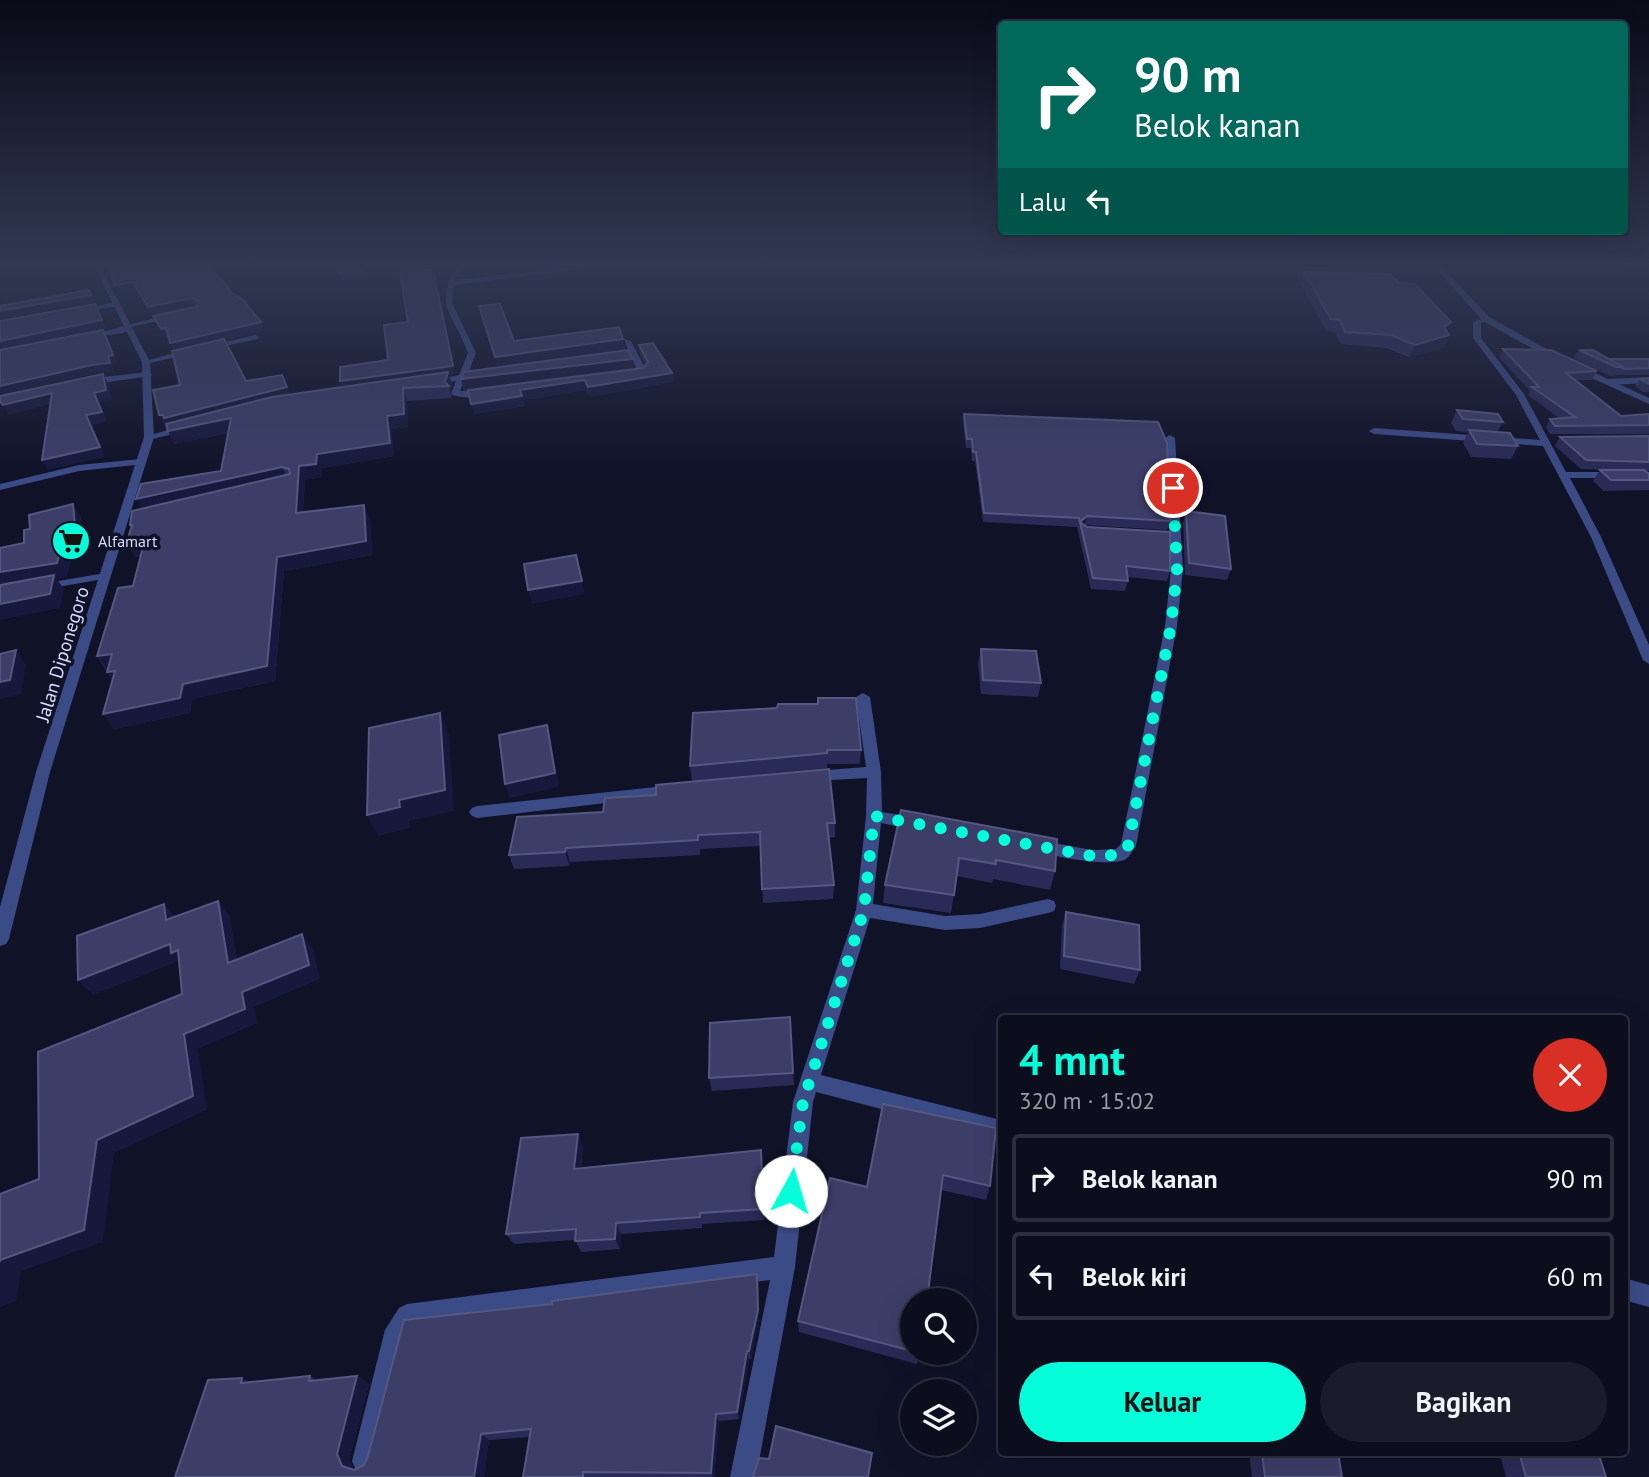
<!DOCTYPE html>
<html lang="id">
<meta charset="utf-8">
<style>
:root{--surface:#0c0e1e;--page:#1a1c2b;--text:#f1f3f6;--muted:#9a9ca4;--line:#2c2e3c;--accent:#05fdda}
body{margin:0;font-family:"PT Sans",sans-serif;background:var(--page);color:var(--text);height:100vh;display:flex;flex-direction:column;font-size:26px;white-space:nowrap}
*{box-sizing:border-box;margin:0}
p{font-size:23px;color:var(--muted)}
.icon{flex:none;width:38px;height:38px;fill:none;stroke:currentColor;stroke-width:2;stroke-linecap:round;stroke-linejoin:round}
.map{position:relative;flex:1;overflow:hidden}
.drawer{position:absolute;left:998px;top:1015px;width:630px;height:441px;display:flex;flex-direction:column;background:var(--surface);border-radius:7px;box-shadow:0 7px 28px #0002,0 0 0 2px var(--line)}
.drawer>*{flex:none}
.top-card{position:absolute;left:998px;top:21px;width:630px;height:214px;border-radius:7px;box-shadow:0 7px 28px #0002,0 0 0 2px var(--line);background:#00695c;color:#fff;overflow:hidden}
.tools{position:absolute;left:900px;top:1288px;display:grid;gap:14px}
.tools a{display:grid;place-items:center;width:77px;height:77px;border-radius:50%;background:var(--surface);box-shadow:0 7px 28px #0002,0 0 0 2px var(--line);font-size:35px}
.pin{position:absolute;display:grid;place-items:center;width:60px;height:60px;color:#fff;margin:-30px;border:4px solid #fff;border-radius:50%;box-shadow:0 2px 7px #0007}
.me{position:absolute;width:77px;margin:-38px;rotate:6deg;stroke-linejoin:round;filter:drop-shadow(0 0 5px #0008)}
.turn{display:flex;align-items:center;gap:24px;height:147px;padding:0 21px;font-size:32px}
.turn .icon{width:91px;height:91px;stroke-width:2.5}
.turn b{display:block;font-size:49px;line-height:60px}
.then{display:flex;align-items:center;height:66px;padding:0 21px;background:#0003;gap:14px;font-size:26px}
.round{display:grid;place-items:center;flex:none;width:74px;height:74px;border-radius:37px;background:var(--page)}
.overview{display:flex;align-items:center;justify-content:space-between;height:119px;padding:0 21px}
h1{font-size:42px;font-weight:700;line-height:52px;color:var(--accent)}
.cta{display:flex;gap:14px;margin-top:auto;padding:14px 21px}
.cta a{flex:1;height:80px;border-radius:42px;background:var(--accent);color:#111;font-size:28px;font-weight:700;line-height:80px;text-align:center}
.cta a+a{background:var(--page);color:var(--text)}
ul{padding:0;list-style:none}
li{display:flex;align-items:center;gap:21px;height:88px;margin:0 14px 10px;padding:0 7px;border:4px solid var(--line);border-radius:7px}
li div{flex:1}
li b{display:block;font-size:26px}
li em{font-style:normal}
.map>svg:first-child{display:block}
</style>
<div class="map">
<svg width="1649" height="1477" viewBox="0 0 1649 1477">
<rect width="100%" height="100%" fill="#101228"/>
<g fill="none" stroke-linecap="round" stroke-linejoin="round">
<g fill="#3b4b86" fill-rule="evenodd">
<path d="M456,266H462L455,280L584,266H604L454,285L452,303L476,353L468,374L481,372L485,374L465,379L460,391L485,390L489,393C481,398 459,399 451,394L456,381L432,385L428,382L459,375L468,353C453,312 434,309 456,266Z"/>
<polygon points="116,302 119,306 81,312 77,310"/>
<polygon points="170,314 174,316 173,318 131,327 132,331 87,339 83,337"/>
<polygon points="1486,317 1490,319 1481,323 1481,338 1524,394 1566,472 1649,472 1649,478 1570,478 1601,537 1649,645 1649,664 1643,660 1591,537 1543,446 1374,434 1369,431 1374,428 1540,440 1516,395 1473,338 1473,322"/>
<polygon points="255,335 259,337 258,339 209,349 205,347"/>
<polygon points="624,339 631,341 647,372 646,374 627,378 627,374 638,371 631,357 612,359 608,357 629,352"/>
<polygon points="189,349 192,349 192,353 146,364 142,362"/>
<polygon points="148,372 152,374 151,376 87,385 83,382 87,379"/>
<polygon points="1649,377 1649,383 1608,385 1604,382 1608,379"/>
<polygon points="185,425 188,426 188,430 149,440 144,437"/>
<path d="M1170,435L1175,438L1183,569L1177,626L1136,846C1133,850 1130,856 1126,859C1112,868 1049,856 1032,850L1030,846L1032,842L1038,840L1092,850L1116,849L1121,844L1165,626L1171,569L1165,438Z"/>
<polygon points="141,459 144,460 144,464 79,471 0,490 0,484 79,465"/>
<polygon points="105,573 109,574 109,578 41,590 35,587 41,584"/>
<polygon points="863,693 870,697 881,772 882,812 918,818 923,820 926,824 923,828 918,830 881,823 873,904 945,916 980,914 1048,899 1054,901 1056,906 1054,911 1048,913 980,928 945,930 870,918 821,1075 1001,1120 1001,1140 816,1092 813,1102 795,1267 756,1477 730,1477 770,1280 413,1327 407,1335 378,1461 374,1470 365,1474 356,1470 352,1461 385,1330 399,1308 407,1304 774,1257 793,1102 856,910 866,816 867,778 813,781 808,780 806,776 808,772 813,771 866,767 856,697"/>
<polygon points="674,785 679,786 681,790 679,794 674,795 477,818 472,816 469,812 472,808 477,806"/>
<polygon points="1624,1278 1649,1285 1649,1307 1624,1300"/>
</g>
<g fill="#3b4b86" fill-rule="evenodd">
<polygon points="94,266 100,266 150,362 154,437 50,772 9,939 6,944 0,946 0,907 36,772 144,437 142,362"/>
<polygon points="1434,266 1441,266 1489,317 1559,356 1559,360 1553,360 1483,321"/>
<polygon points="1574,366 1580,366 1649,398 1649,404 1574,370"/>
</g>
</g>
<g fill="#292b56">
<polygon points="1304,272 1447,332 1449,335 1444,348 1409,357 1386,348 1341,344 1335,332 1326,331 1300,283"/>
<polygon points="114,285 232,293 261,322 264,331 224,340 246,381 290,394 455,374 449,375 452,384 450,390 452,398 407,401 408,427 391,429 394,456 322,468 322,477 305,480 303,513 370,519 372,555 284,571 275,681 192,699 190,713 114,729 103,714 112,680 97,656 133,586 141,556 135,557 131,528 130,525 142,509 221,471 228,433 174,444 166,425 164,425 180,385 173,350 169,337 165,337 153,316 196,306 152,315 137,290 118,293"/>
<polygon points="479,306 514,341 623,339 625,350 633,359 634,369 643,368 646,365 640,354 639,345 672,373 673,382 590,397 587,390 523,400 525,406 474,414 623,370 464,390 461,379 498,368"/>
<polygon points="1503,349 1597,371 1592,380 1575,380 1621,416 1649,414 1649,434 1550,434 1546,427 1550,419 1559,418 1528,395 1530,391 1499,357"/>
<polygon points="1579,350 1609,359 1649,359 1649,375 1618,375 1610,376 1574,358"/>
<polygon points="1649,378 1649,392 1643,392 1635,386 1640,379"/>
<polygon points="1457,410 1503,422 1497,432 1518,446 1511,459 1471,457 1463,443 1468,432 1456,431 1451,423"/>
<polygon points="964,414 1168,473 1167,479 1170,521 1167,530 1085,525 1170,571 1167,581 1127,577 1128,581 1125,591 1091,589 1077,527 983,522 975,461 972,461 971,448 966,448 963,423"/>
<polygon points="1649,436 1649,471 1645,471 1649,474 1649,490 1604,491 1593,481 1600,470 1617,470 1581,469 1555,446 1560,437"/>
<polygon points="1186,511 1231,569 1227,580 1185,575 1183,522"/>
<polygon points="981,649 1041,683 1038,697 981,694 978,663"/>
<polygon points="693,713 861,750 860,764 827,764 827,768 692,781 690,766"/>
<polygon points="901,810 1055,871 1050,890 993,879 992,883 957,876 951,913 883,903 885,885"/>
<polygon points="517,817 835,823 835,837 829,838 834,885 833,899 763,903 760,846 700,849 700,855 570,862 569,866 514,869 509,855"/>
<polygon points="1066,912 1140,970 1134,984 1060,969 1062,926"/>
<polygon points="790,1017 794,1085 712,1091 709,1078"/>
<polygon points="883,1104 990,1186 986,1200 941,1190 912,1300 912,1353 920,1353 917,1364 799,1332 798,1321 867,1187"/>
<polygon points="583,1146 581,1169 762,1162 764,1220 702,1224 702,1228 621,1234 620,1249 581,1252 575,1240 514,1244 506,1234"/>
<polygon points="757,1274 759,1284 759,1319 751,1359 749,1359 739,1419 719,1421 714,1477 523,1477 530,1437 489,1440 484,1477 175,1477 242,1378 250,1382 310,1376 316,1380 357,1376 369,1384 349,1460 354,1470 364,1465 552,1304"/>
<polygon points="1249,1452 1338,1452 1342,1477 1252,1477"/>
<polygon points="1499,1452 1598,1452 1606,1477 1506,1477"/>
</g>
<g fill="#17193c">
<polygon points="363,270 365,275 342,279 340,274"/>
<polygon points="434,276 455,374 449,375 452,384 450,390 449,386 343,389 340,381 453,366"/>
<polygon points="133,282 137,290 118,293 114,285"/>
<polygon points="89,290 95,303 0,320 0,311"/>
<polygon points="192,298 195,305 152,315 148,307"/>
<polygon points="95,304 106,328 0,350 0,341"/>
<polygon points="261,322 264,331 174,352 170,343"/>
<polygon points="1451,322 1446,334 1449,335 1444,348 1409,357 1415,345 1444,327"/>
<polygon points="166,328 170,336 165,337 161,329"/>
<polygon points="103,330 108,338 117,364 113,365 115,372 96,373 0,396 0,386 108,356"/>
<polygon points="623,339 625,350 498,368 495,357"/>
<polygon points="633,359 634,369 464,390 461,379"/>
<polygon points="672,373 673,382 590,397 588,387"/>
<polygon points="103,374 108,383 112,399 99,402 107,421 92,425 105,457 48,470 42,460 86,415 94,393"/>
<polygon points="282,375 291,396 164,425 159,415"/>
<polygon points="585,380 587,390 523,400 525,406 474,414 471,404 520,390"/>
<polygon points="403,388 407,401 408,427 391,429 394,456 322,468 322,477 305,480 302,528 296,513 299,466 317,454 387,416"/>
<polygon points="52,393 58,402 9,415 3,405"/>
<polygon points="231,418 237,431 174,444 168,431"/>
<polygon points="282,467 288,480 144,513 136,499"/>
<polygon points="73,504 81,517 83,539 76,541 77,554 72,555 67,577 56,578 64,589 60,608 0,620 0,572 63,541 68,527"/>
<polygon points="364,505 370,519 372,555 284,571 275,681 192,699 190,713 114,729 103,714 183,684 277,557"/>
<polygon points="1087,516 1085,525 1080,522 1078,531 1080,522"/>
<polygon points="145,539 153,553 135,557 127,542"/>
<polygon points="582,581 585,594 532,604 528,590"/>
<polygon points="16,650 26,665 21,694 0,699 0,682"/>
<polygon points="112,654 108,671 97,656"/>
<polygon points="115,671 118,687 107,672"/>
<polygon points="440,713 449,735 454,811 409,821 410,828 378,836 367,815 399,800"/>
<polygon points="547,725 551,740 559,787 510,798 505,784"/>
<polygon points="566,848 570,862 569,866 565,852"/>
<polygon points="218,901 230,916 240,978 228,963"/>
<polygon points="164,904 177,919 166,920"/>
<polygon points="302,934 313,949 320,979 254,1007 257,1023 198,1049 207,1110 114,1153 103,1242 21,1271 16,1301 0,1307 0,1260 97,1140 184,1034 242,992"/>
<polygon points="170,944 178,950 179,961 93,995 78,980"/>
<polygon points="578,1134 583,1146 579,1181 574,1169"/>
<polygon points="761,1150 762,1162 764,1220 763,1209"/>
<polygon points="616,1223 621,1234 620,1249 615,1239"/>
<polygon points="757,1274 759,1284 759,1319 751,1359 749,1351"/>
<polygon points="747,1351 749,1359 739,1419 737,1412"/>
<polygon points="357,1376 369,1384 349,1460 355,1472 342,1466 337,1454"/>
<polygon points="242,1378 257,1386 241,1383"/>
<polygon points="716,1414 719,1421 714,1477 713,1477 711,1473"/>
<polygon points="481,1434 489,1440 484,1477 474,1477"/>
</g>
<g fill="#3c3e68" stroke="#545780" stroke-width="2">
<polygon points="110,266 210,266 232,293 243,300 261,322 170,343 166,328 161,329 153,316 196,307 199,301 192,298 148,307 133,282 114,285"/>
<polygon points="337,266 361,266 363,270 340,274"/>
<polygon points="433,269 453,366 340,381 340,367 388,360 384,325 408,322 400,272"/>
<polygon points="1304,272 1390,274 1399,283 1415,284 1451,322 1444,327 1449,335 1415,345 1391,335 1345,332 1340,320 1331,319"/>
<polygon points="89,290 91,295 0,311 0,306"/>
<polygon points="95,304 102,320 0,341 0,321"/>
<polygon points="500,304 514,341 619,327 623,339 495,357 479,306"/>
<polygon points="103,330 113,355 108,356 110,363 92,365 0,386 0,350"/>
<polygon points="224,339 246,381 282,375 287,387 164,418 163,415 159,415 153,390 180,385 172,351"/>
<polygon points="653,343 672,373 588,387 585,380 520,390 522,396 471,404 468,390 643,368 648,362 639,345"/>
<polygon points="1503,349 1551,350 1597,371 1566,373 1621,416 1649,414 1649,425 1555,426 1550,419 1575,417 1532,387 1539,387"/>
<polygon points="628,350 633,359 461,379 464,372"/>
<polygon points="1579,350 1593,350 1623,367 1616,367"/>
<polygon points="1609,359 1649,359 1649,368 1624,369 1622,368 1623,367"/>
<polygon points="448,372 445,382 449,386 403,388 404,414 387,416 390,443 317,454 316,464 299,466 296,513 364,505 366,541 277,557 267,666 183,684 180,698 103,714 115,671 107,672 112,654 97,656 118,588 133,586 145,539 127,542 132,525 130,525 132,511 290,474 289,469 282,467 136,499 141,484 221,471 231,418 168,431 166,424 272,397"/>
<polygon points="103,374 106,390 94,393 102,412 86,415 100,447 42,460 52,393 3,405 0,402 0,396"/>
<polygon points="1649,378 1649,384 1640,379"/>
<polygon points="1457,410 1498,414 1503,422 1463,419"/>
<polygon points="964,414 1158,422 1167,443 1168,473 1166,473 1170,521 1087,516 1080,522 1079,518 984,513 976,452 973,452 972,439 967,439"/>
<polygon points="1469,430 1510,433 1518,446 1477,444"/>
<polygon points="1649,436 1649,462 1586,460 1560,437"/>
<polygon points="1600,470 1644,470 1649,474 1649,480 1611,480"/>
<polygon points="73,504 75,526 68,527 68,540 63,541 57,563 0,572 0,548 24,543 24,530 30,529 29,515"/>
<polygon points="1186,511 1225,516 1231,569 1189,563"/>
<polygon points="1080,522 1087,527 1170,532 1170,571 1126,566 1128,581 1093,578"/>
<polygon points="576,555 582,581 528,590 524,564"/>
<polygon points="54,575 50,594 0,604 0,585"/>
<polygon points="981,649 1036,651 1041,683 983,680"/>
<polygon points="16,650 10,680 0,682 0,654"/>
<polygon points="818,698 856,698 861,750 827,750 827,753 690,766 693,713 777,708 778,704 818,704"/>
<polygon points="440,713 445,790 399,800 400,807 367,815 369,728"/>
<polygon points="547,725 555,773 505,784 499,735"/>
<polygon points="829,769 835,823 827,823 834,885 762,889 760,832 698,835 698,840 566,848 565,852 509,855 517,817 603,812 605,798 656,795 656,785"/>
<polygon points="901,810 1057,839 1055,871 996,860 996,864 959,858 954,895 885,885"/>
<polygon points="218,901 228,963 302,934 309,965 242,992 245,1009 184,1034 193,1096 97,1140 84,1230 0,1260 0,1262 0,1194 39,1179 38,1052 182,994 178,950 171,953 170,944 78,980 77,936 164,904 166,920"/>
<polygon points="1066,912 1139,925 1140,970 1064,956"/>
<polygon points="790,1017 793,1073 709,1078 710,1023"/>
<polygon points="883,1104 996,1128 990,1186 943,1175 927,1300 912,1300 912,1351 798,1321 830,1178 867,1187"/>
<polygon points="578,1134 574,1169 761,1150 763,1209 700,1213 700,1217 616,1223 615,1239 575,1241 576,1229 506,1234 521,1138"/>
<polygon points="757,1274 758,1310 749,1351 747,1351 737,1412 716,1414 711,1473 583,1472 583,1477 523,1477 531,1429 481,1434 474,1477 175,1477 208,1380 242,1378 241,1383 310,1376 309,1381 357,1376 337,1454 342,1466 354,1470 364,1465 368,1456 404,1320 552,1304 552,1301"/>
<polygon points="776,1426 872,1453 868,1477 753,1477 759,1458 769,1459"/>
<polygon points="1262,1452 1338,1452 1342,1477 1265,1477"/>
<polygon points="1519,1452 1598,1452 1606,1477 1526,1477"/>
</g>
<linearGradient id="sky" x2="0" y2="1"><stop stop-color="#090a16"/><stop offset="0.56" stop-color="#313953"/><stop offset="1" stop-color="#313953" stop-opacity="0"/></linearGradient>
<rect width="1649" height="473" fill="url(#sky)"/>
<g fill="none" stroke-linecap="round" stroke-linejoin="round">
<polyline stroke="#05fdda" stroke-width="12" stroke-dasharray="0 21.6" points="791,1191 803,1102 864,910 874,816 1092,856 1120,855 1128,846 1171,626 1177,569 1173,488"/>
</g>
<defs>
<symbol id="supermarket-disc" viewBox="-11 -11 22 22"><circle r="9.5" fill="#05fdda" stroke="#101228"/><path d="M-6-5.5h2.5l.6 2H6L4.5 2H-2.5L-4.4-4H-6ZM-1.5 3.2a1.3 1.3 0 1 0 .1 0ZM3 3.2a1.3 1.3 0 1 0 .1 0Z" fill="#111"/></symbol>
</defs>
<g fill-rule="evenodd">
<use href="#supermarket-disc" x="49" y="519" width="44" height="44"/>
</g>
<g text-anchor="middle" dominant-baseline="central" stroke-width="7" stroke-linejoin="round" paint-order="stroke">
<g font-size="16" fill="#d7dcff" stroke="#101228" text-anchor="start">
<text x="98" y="541">Alfamart</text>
</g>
<g font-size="19" fill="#d7dcff" stroke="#101228">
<text transform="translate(62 654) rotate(-73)">Jalan Diponegoro</text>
</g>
</g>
</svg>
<div class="tools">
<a><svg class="icon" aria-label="search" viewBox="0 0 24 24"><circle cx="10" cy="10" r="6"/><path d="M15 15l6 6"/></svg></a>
<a><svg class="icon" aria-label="layers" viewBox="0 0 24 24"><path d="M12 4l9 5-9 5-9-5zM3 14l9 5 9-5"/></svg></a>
</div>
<div class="pin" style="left:1173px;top:488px;background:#d93025"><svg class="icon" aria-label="arrive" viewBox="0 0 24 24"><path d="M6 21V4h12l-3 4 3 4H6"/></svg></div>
<svg class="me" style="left:791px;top:1191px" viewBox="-20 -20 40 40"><circle r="19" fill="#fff"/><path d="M0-13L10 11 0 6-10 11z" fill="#05fdda"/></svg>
<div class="top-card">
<div class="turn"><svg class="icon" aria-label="right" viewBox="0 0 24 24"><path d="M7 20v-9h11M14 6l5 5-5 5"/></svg><div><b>90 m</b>Belok kanan</div></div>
<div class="then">Lalu<svg class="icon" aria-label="left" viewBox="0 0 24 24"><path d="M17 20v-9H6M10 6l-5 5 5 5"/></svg></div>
</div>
<section class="drawer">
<div class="overview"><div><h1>4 mnt</h1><p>320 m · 15:02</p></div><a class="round" style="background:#d93025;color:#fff"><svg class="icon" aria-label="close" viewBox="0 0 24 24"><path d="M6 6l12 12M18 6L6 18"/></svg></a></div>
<ul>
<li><svg class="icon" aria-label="right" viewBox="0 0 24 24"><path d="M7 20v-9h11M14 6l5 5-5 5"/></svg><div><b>Belok kanan</b></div><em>90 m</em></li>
<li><svg class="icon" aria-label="left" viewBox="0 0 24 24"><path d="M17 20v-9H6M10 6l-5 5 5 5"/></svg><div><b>Belok kiri</b></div><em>60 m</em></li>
</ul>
<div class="cta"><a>Keluar</a><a>Bagikan</a></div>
</section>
</div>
